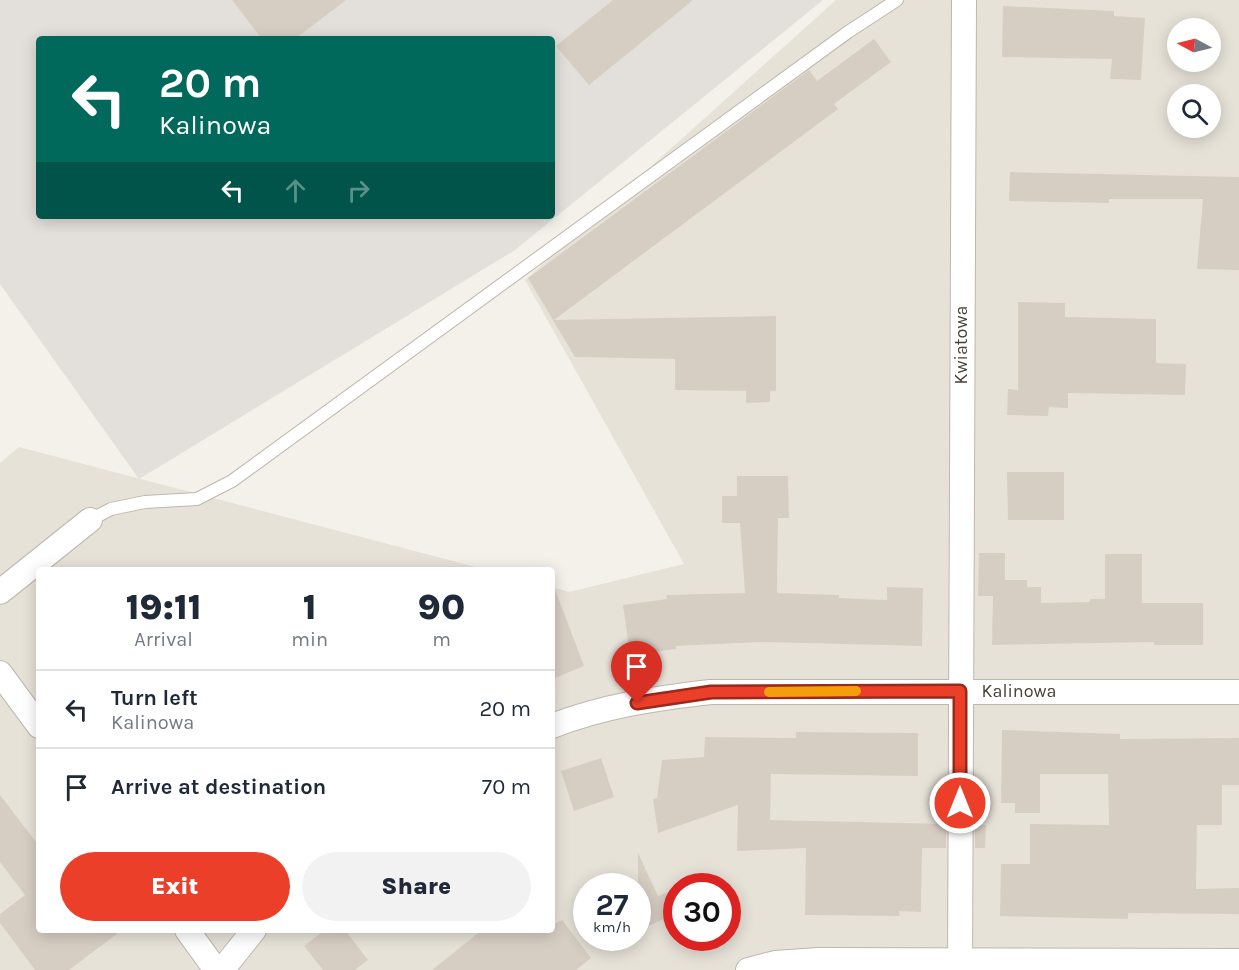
<!DOCTYPE html>
<style>
:root{--surface:#fff;--page:#f2f2f3;--text:#1f2937;--muted:#747a83;--line:#e0e1e3;--accent:#eb3f2a}
body{margin:0;font-family:Karla,sans-serif;background:var(--page);color:var(--text);height:100vh;display:flex;flex-direction:column;font-size:22px;white-space:nowrap}
*{box-sizing:border-box;margin:0}
p{font-size:20px;color:var(--muted)}
.icon{flex:none;width:33px;height:33px;fill:none;stroke:currentColor;stroke-width:2;stroke-linecap:round;stroke-linejoin:round}
.map{position:relative;flex:1;overflow:hidden}
.sheet{position:absolute;left:36px;top:567px;width:519px;height:366px;display:flex;flex-direction:column;background:var(--surface);border-radius:6px;box-shadow:0 3px 15px #0003}
.sheet>*{flex:none}
.hud{position:absolute;left:36px;top:36px;width:519px;height:183px;border-radius:6px;box-shadow:0 3px 15px #0003;background:#00695c;color:#fff;overflow:hidden}
.needle{width:39px;rotate:277deg}
.fabs{position:absolute;left:1167px;top:18px;display:grid;gap:12px}
.fabs a{display:grid;place-items:center;width:54px;height:54px;border-radius:50%;background:var(--surface);box-shadow:0 3px 15px #0003;font-size:30px}
.speed{position:absolute;left:573px;top:873px;display:flex;gap:12px;font-size:30px;font-weight:700;text-align:center}
.speed>*{display:grid;place-content:center;width:78px;height:78px;border-radius:50%;background:var(--surface);box-shadow:0 3px 15px #0003;line-height:1}
.speed small{font-size:15px;font-weight:400}
.speed .limit{border:9px solid #d22;background:#fff;color:#111}
.pin{position:absolute;display:grid;place-items:center;width:51px;height:51px;color:#fff;margin:-62px -26px;border-radius:50% 50% 50% 0;rotate:-45deg;box-shadow:0 0 6px #0007}
.pin .icon{rotate:45deg}
.me{position:absolute;width:66px;margin:-33px;rotate:0deg;stroke-linejoin:round;filter:drop-shadow(0 0 4px #0008)}
.turn{display:flex;align-items:center;gap:21px;height:126px;padding:0 24px;font-size:27px}
.turn .icon{width:78px;height:78px;stroke-width:2.5}
.turn b{display:block;font-size:42px;line-height:51px}
.lanes{display:flex;align-items:center;height:57px;padding:0 24px;background:#0003;justify-content:center;gap:30px;direction:ltr}
.lanes .off{opacity:.35}
.eta{display:flex;justify-content:space-evenly;align-items:center;height:102px;text-align:center}
.eta b{font-size:36px;font-weight:800;line-height:42px}
.button{display:flex;gap:12px;margin-top:auto;padding:12px 24px}
.button a{flex:1;height:69px;border-radius:36px;background:var(--accent);color:#fff;font-size:24px;font-weight:800;line-height:69px;text-align:center}
.button a+a{background:var(--page);color:var(--text)}
ul{padding:0;list-style:none}
li{display:flex;align-items:center;gap:18px;height:78px;padding:0 24px;border-top:2px solid var(--line)}
li div{flex:1}
li b{display:block;font-size:22px}
li em{font-style:normal}
.map>svg:first-child{display:block}
</style>
<div class="map">
<svg width="1239" height="970" viewBox="0 0 1239 970">
<rect width="100%" height="100%" fill="#f4f0ea"/>
<path fill="#e7e2d8" fill-rule="evenodd" d="M836,0H1239V970H0V463L19,447L487,570H39V930H552V587L569,592L684,564L525,280ZM1178,28H1210V62H1178ZM1178,94H1210V128H1178ZM586,886H638V938H586ZM676,886H728V938H676Z"/>
<path fill="#e3dfdb" fill-rule="evenodd" d="M0,0H823L515,250L139,479L0,284ZM39,39H552V216H39Z"/>
<g fill="#d7cec3">
<polygon points="232,0 346,0 295,39 262,39"/>
<polygon points="613,0 693,0 589,85 556,46"/>
<polygon points="1003,6 1114,11 1114,16 1145,18 1141,80 1110,79 1112,59 1002,57"/>
<polygon points="874,39 891,62 834,104 838,109 554,320 776,316 776,391 770,391 770,402 746,403 746,391 675,390 675,359 575,357 528,278 809,70 817,81"/>
<polygon points="1010,172 1239,177 1239,270 1197,269 1203,199 1109,199 1109,203 1009,201"/>
<polygon points="1018,302 1065,303 1065,317 1156,319 1156,363 1186,364 1185,395 1068,393 1068,408 1049,407 1048,416 1007,415 1008,389 1018,390"/>
<polygon points="1007,472 1064,472 1064,520 1008,520"/>
<polygon points="737,476 788,476 789,518 778,518 777,593 839,595 839,598 887,600 887,587 923,588 922,646 760,642 676,646 676,649 630,655 623,605 667,599 666,595 745,593 740,523 722,523 722,496 737,496"/>
<polygon points="979,553 1005,553 1005,580 1027,580 1027,587 1041,587 1041,603 1090,602 1090,599 1105,599 1105,554 1142,554 1142,603 1203,603 1203,645 1154,645 1154,642 992,645 993,596 978,596"/>
<polygon points="554,587 584,666 552,679 552,588"/>
<polygon points="1002,730 1120,734 1120,739 1239,738 1239,785 1222,785 1222,825 1197,825 1196,889 1239,888 1239,914 1128,913 1128,919 1000,916 1001,864 1030,864 1030,824 1109,825 1108,774 1040,774 1040,813 1015,813 1015,803 1001,803"/>
<polygon points="796,732 918,733 918,776 771,774 770,820 946,824 946,848 922,848 921,912 899,911 900,916 805,915 806,848 737,851 738,805 658,833 653,799 657,798 662,760 704,757 705,737 796,738"/>
<polygon points="601,758 614,797 574,811 561,771"/>
<polygon points="0,795 39,846 39,930 122,930 69,970 35,970 0,923 0,914 25,895 0,862"/>
<polygon points="975,825 986,825 985,848 975,848"/>
<polygon points="638,853 658,896 676,889 676,913 638,931"/>
<polygon points="710,878 713,886 685,886"/>
<polygon points="562,920 591,958 576,970 432,970 482,930 552,930 552,925"/>
<polygon points="325,930 345,930 368,960 355,970 323,970 304,946"/>
</g>
<g fill="none" stroke-linecap="round" stroke-linejoin="round">
<defs>
<polyline id="service" points="90,520 111,509 145,502 197,499 232,481 848,32 897,0"/>
<g id="minor">
<polyline points="0,592 90,520"/>
<polyline points="0,673 39,726"/>
<path d="M552,726C603,706 657,698 711,692H1239"/>
<polyline points="187,930 216,970"/>
<polyline points="222,970 254,930"/>
<polyline points="748,970 775,963 818,960 1239,961"/>
<polyline points="960,970 964,0"/>
</g>
</defs>
<use href="#service" stroke="#beb7ad" stroke-width="14"/>
<use href="#minor" stroke="#beb7ad" stroke-width="26"/>
<use href="#service" stroke="#fff" stroke-width="12"/>
<use href="#minor" stroke="#fff" stroke-width="24"/>
</g>
<g fill="none" stroke-linecap="round" stroke-linejoin="round">
<defs>
<polyline id="route" points="637,703 711,692 960,691 960,803"/>
</defs>
<use href="#route" stroke="#99291b" stroke-width="15"/>
<use href="#route" stroke="#eb3f2a" stroke-width="10"/>
<polyline stroke="#f59e0b" stroke-width="10" points="769,692 856,691"/>
</g>
<g text-anchor="middle" dominant-baseline="central" stroke-width="4.5" stroke-linejoin="round" paint-order="stroke">
<g font-size="18" fill="#474138" stroke="#fff">
<text transform="translate(961 345) rotate(-90)">Kwiatowa</text>
<text x="1019" y="691">Kalinowa</text>
</g>
</g>
</svg>
<div class="fabs">
<a><svg class="needle" viewBox="-14 -14 28 28"><path d="M0-13l5 13h-10z" fill="#e53935"/><path d="M0 13l5-13h-10z" fill="#747a83"/></svg></a>
<a><svg class="icon" aria-label="search" viewBox="0 0 24 24"><circle cx="10" cy="10" r="6"/><path d="M15 15l6 6"/></svg></a>
</div>
<div class="speed"><div>27<small>km/h</small></div><div class="limit">30</div></div>
<div class="pin" style="left:637px;top:703px;background:#d93025"><svg class="icon" aria-label="arrive" viewBox="0 0 24 24"><path d="M6 21V4h12l-3 4 3 4H6"/></svg></div>
<svg class="me" style="left:960px;top:803px" viewBox="-20 -20 40 40"><circle r="17" fill="#eb3f2a" stroke="#fff" stroke-width="3"/><path d="M0-11L8 9 0 5-8 9z" fill="#fff"/></svg>
<div class="hud">
<div class="turn"><svg class="icon" aria-label="left" viewBox="0 0 24 24"><path d="M17 20v-9H6M10 6l-5 5 5 5"/></svg><div><b>20 m</b>Kalinowa</div></div>
<div class="lanes"><svg class="icon" aria-label="left" viewBox="0 0 24 24"><path d="M17 20v-9H6M10 6l-5 5 5 5"/></svg><svg class="icon off" aria-label="ahead" viewBox="0 0 24 24"><path d="M12 20V5M6 11l6-6 6 6"/></svg><svg class="icon off" aria-label="right" viewBox="0 0 24 24"><path d="M7 20v-9h11M14 6l5 5-5 5"/></svg></div>
</div>
<section class="sheet">
<div class="eta">
<div><b>19:11</b><p>Arrival</p></div>
<div><b>1</b><p>min</p></div>
<div><b>90</b><p>m</p></div>
</div>
<ul>
<li><svg class="icon" aria-label="left" viewBox="0 0 24 24"><path d="M17 20v-9H6M10 6l-5 5 5 5"/></svg><div><b>Turn left</b><p>Kalinowa</p></div><em>20 m</em></li>
<li><svg class="icon" aria-label="arrive" viewBox="0 0 24 24"><path d="M6 21V4h12l-3 4 3 4H6"/></svg><div><b>Arrive at destination</b></div><em>70 m</em></li>
</ul>
<div class="button"><a>Exit</a><a>Share</a></div>
</section>
</div>
